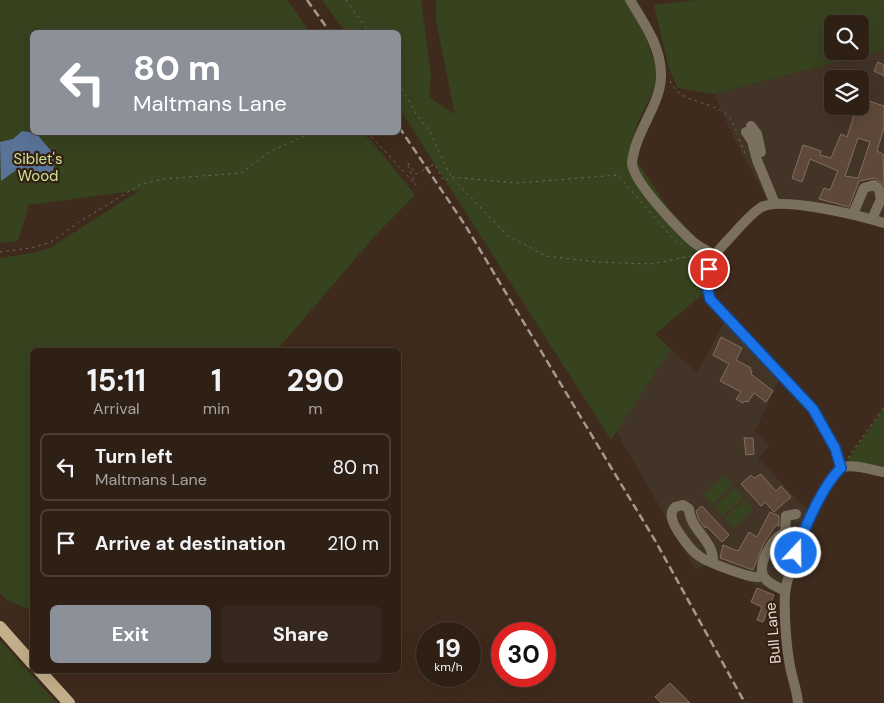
<!DOCTYPE html>
<style>
:root{--surface:#2f2016;--page:#37281f;--text:#f1f3f6;--muted:#a7a3a1;--line:#4a3e35;--accent:#8c9099}
body{margin:0;font-family:"DM Sans",sans-serif;background:var(--page);color:var(--text);height:100vh;display:flex;flex-direction:column;font-size:19px;white-space:nowrap}
*{box-sizing:border-box;margin:0}
p{font-size:16px;color:var(--muted)}
.icon{flex:none;width:28px;height:28px;fill:none;stroke:currentColor;stroke-width:2;stroke-linecap:round;stroke-linejoin:round}
.map{position:relative;flex:1;overflow:hidden}
.side{position:absolute;left:30px;top:348px;width:371px;height:325px;display:flex;flex-direction:column;background:var(--surface);border-radius:8px;box-shadow:0 5px 20px #0002,0 0 0 1px var(--line)}
.side>*{flex:none}
.banner{position:absolute;left:30px;top:30px;width:371px;height:105px;border-radius:8px;box-shadow:0 5px 20px #0002,0 0 0 1px var(--line);background:#8c9099;color:#fff;overflow:hidden}
.buttons{position:absolute;left:824px;top:15px;display:grid;gap:10px}
.buttons a{display:grid;place-items:center;width:45px;height:45px;border-radius:8px;background:var(--surface);box-shadow:0 5px 20px #0002,0 0 0 1px var(--line);font-size:25px}
.speed{position:absolute;left:416px;top:622px;display:flex;gap:10px;font-size:25px;font-weight:700;text-align:center}
.speed>*{display:grid;place-content:center;width:65px;height:65px;border-radius:50%;background:var(--surface);box-shadow:0 5px 20px #0002,0 0 0 1px var(--line);line-height:1}
.speed small{font-size:12px;font-weight:400}
.speed .limit{border:8px solid #d22;background:#fff;color:#111}
.pin{position:absolute;display:grid;place-items:center;width:42px;height:42px;color:#fff;margin:-21px;border:2px solid #fff;border-radius:50%;box-shadow:0 1px 5px #0007}
.me{position:absolute;width:55px;margin:-28px;rotate:21deg;stroke-linejoin:round;filter:drop-shadow(0 0 4px #0008)}
.turn{display:flex;align-items:center;gap:18px;height:105px;padding:0 20px;font-size:22px}
.turn .icon{width:65px;height:65px;stroke-width:2.5}
.turn b{display:block;font-size:35px;line-height:42px}
.eta{display:flex;justify-content:space-evenly;align-items:center;height:85px;text-align:center}
.eta b{font-size:30px;font-weight:700;line-height:35px}
.primary-button{display:flex;gap:10px;margin-top:auto;padding:10px 20px}
.primary-button a{flex:1;height:58px;border-radius:8px;background:var(--accent);color:#fff;font-size:20px;font-weight:700;line-height:58px;text-align:center}
.primary-button a+a{background:var(--page);color:var(--text)}
ul{padding:0;list-style:none}
li{display:flex;align-items:center;gap:15px;height:68px;margin:0 10px 8px;padding:0 10px;border:2px solid var(--line);border-radius:8px}
li div{flex:1}
li b{display:block;font-size:19px}
li em{font-style:normal}
.map>svg:first-child{display:block}
</style>
<div class="map">
<svg width="884" height="703" viewBox="0 0 884 703">
<rect width="100%" height="100%" fill="#3f2b1d"/>
<g fill="#433428" fill-rule="evenodd">
<path d="M884,50V219L767,199L737,144L714,94ZM832,79H860V106H832Z"/>
<polygon points="724,322 779,380 755,431 770,445 758,458 809,512 782,595 706,565 696,570 615,429 635,400 642,393 671,349 697,373"/>
</g>
<g fill="#37421f" fill-rule="evenodd">
<polygon points="0,0 287,0 310,32 32,32 32,132 357,133 369,138 415,195 374,237 277,350 32,350 32,611 7,600 0,593 0,258 33,253 50,248 140,190 29,205 18,241 0,243"/>
<polygon points="322,0 421,0 431,75 429,97 455,114 436,21 436,0 625,0 647,37 657,72 654,89 637,124 629,159 637,161 668,208 706,248 707,263 703,294 655,334 671,349 611,440 399,108 399,32 345,32"/>
<path d="M695,0H884V50L714,94L678,88L669,69L654,5ZM832,24H860V51H832Z"/>
<polygon points="884,408 884,467 847,461"/>
<polygon points="724,476 732,486 712,504 703,495"/>
<polygon points="735,488 743,498 723,516 714,506"/>
<polygon points="745,500 754,509 733,528 725,518"/>
<polygon points="0,640 57,703 0,703"/>
</g>
<polygon fill="#5a7399" points="22,131 36,133 57,158 51,175 44,178 22,169 15,171 1,181 0,142 13,139"/>
<g fill="#5e4839" stroke="#846d5d" fill-rule="evenodd">
<polygon points="878,62 884,65 884,76 874,71"/>
<path d="M860,98L884,106V128L877,151L883,154L884,185L875,178L859,181L849,207L819,199L824,188L830,190L838,171L810,159L802,182L792,178L803,145L821,151L820,155L831,158L841,134L847,137L857,106H860ZM858,138L870,142L858,178L845,176Z"/>
<polygon points="721,337 742,348 736,360 751,368 750,370 752,371 751,374 773,391 766,402 754,393 748,402 745,401 743,403 736,399 741,392 720,381 729,364 713,355"/>
<polygon points="744,438 753,438 754,454 746,455"/>
<polygon points="761,474 776,491 781,486 791,497 774,512 765,502 761,506 741,484 751,475 754,478"/>
<polygon points="702,506 729,535 722,542 706,526 705,528 699,520 696,511"/>
<polygon points="770,512 779,516 779,526 776,525 764,543 753,570 720,558 723,545 738,551 749,532 757,537"/>
<polygon points="757,588 774,595 763,622 757,620 762,607 751,602"/>
<polygon points="670,683 690,703 661,703 655,697"/>
</g>
<g fill="none" stroke-linecap="round" stroke-linejoin="round">
<g stroke="#756457" stroke-width="1" stroke-dasharray="2.5 4" stroke-linecap="butt">
<polyline points="346,0 369,32"/>
<path d="M670,81C681,106 714,99 730,118C733,122 735,128 737,133"/>
<polyline points="399,83 416,114 429,130 451,177 507,235 546,256 598,262 651,264 696,255"/>
<polyline points="367,132 416,185 406,161"/>
<polyline points="739,139 745,153"/>
<polyline points="408,163 416,174 422,171"/>
<polyline points="431,166 435,164 444,181 451,177 517,183 618,175 676,242 681,244"/>
<polyline points="0,252 31,248 51,242 79,222 141,184 163,179 241,173 271,151 313,132"/>
<polyline points="848,458 884,407"/>
</g>
<g stroke="#7a705d" stroke-width="10">
<path d="M630,0C644,23 662,48 661,77C660,102 642,124 635,148C634,153 632,159 632,163C633,182 678,228 692,241C699,247 707,251 715,255"/>
<polyline points="751,126 757,134 761,152"/>
<polyline points="746,132 752,141 757,160 775,204"/>
<polyline points="853,214 864,188 874,185 879,189 881,199 872,219"/>
<path d="M841,468L835,448L813,409L710,299C703,278 710,258 725,243C736,232 747,217 760,208C779,195 861,216 884,223"/>
<polyline points="785,533 786,516 796,514"/>
<path d="M713,562C714,540 690,530 689,509L683,505L675,507C672,511 671,513 672,518C673,527 691,551 699,556C707,562 749,578 758,577L762,573"/>
<path d="M785,591C778,587 766,583 763,575C758,564 772,539 782,534C788,531 795,535 801,536"/>
<path d="M798,703C797,690 792,678 790,666C786,645 784,614 785,594C786,573 824,473 843,467C856,464 871,470 884,472"/>
</g>
<g stroke="#c3af89" stroke-width="12">
<polyline points="0,627 32,663"/>
<polyline points="39,670 69,703"/>
</g>
<g stroke="#a7978c" stroke-width="2.5" stroke-dasharray="8 4" stroke-linecap="butt">
<polyline points="307,0 330,32"/>
<polyline points="399,127 465,225 656,542 745,703"/>
</g>
<polyline stroke="#756457" stroke-width="1" stroke-dasharray="2.5 4" stroke-linecap="butt" points="422,171 431,166"/>
</g>
<g fill="none" stroke-linecap="round" stroke-linejoin="round">
<defs>
<path id="route" d="M709,269L706,282L710,299L813,409L835,448L841,468C823,485 804,528 796,553"/>
</defs>
<use href="#route" stroke="#114b97" stroke-width="12"/>
<use href="#route" stroke="#1a73e8" stroke-width="9"/>
</g>
<g text-anchor="middle" dominant-baseline="central" stroke-width="4.5" stroke-linejoin="round" paint-order="stroke">
<g font-size="15" fill="#cbe29b" stroke="#342113">
<text x="38" y="159">Siblet's<tspan x="38" dy="17">Wood</tspan></text>
</g>
<g font-size="15" fill="#e9dcd3" stroke="#342113">
<text transform="translate(773 633) rotate(-95)">Bull Lane</text>
</g>
</g>
</svg>
<div class="buttons">
<a><svg class="icon" aria-label="search" viewBox="0 0 24 24"><circle cx="10" cy="10" r="6"/><path d="M15 15l6 6"/></svg></a>
<a><svg class="icon" aria-label="layers" viewBox="0 0 24 24"><path d="M12 4l9 5-9 5-9-5zM3 14l9 5 9-5"/></svg></a>
</div>
<div class="speed"><div>19<small>km/h</small></div><div class="limit">30</div></div>
<div class="pin" style="left:709px;top:269px;background:#d93025"><svg class="icon" aria-label="arrive" viewBox="0 0 24 24"><path d="M6 21V4h12l-3 4 3 4H6"/></svg></div>
<svg class="me" style="left:796px;top:553px" viewBox="-20 -20 40 40"><circle r="17" fill="#1a73e8" stroke="#fff" stroke-width="3"/><path d="M0-11L8 9 0 5-8 9z" fill="#fff"/></svg>
<div class="banner">
<div class="turn"><svg class="icon" aria-label="left" viewBox="0 0 24 24"><path d="M17 20v-9H6M10 6l-5 5 5 5"/></svg><div><b>80 m</b>Maltmans Lane</div></div>
</div>
<section class="side">
<div class="eta">
<div><b>15:11</b><p>Arrival</p></div>
<div><b>1</b><p>min</p></div>
<div><b>290</b><p>m</p></div>
</div>
<ul>
<li><svg class="icon" aria-label="left" viewBox="0 0 24 24"><path d="M17 20v-9H6M10 6l-5 5 5 5"/></svg><div><b>Turn left</b><p>Maltmans Lane</p></div><em>80 m</em></li>
<li><svg class="icon" aria-label="arrive" viewBox="0 0 24 24"><path d="M6 21V4h12l-3 4 3 4H6"/></svg><div><b>Arrive at destination</b></div><em>210 m</em></li>
</ul>
<div class="primary-button"><a>Exit</a><a>Share</a></div>
</section>
</div>
